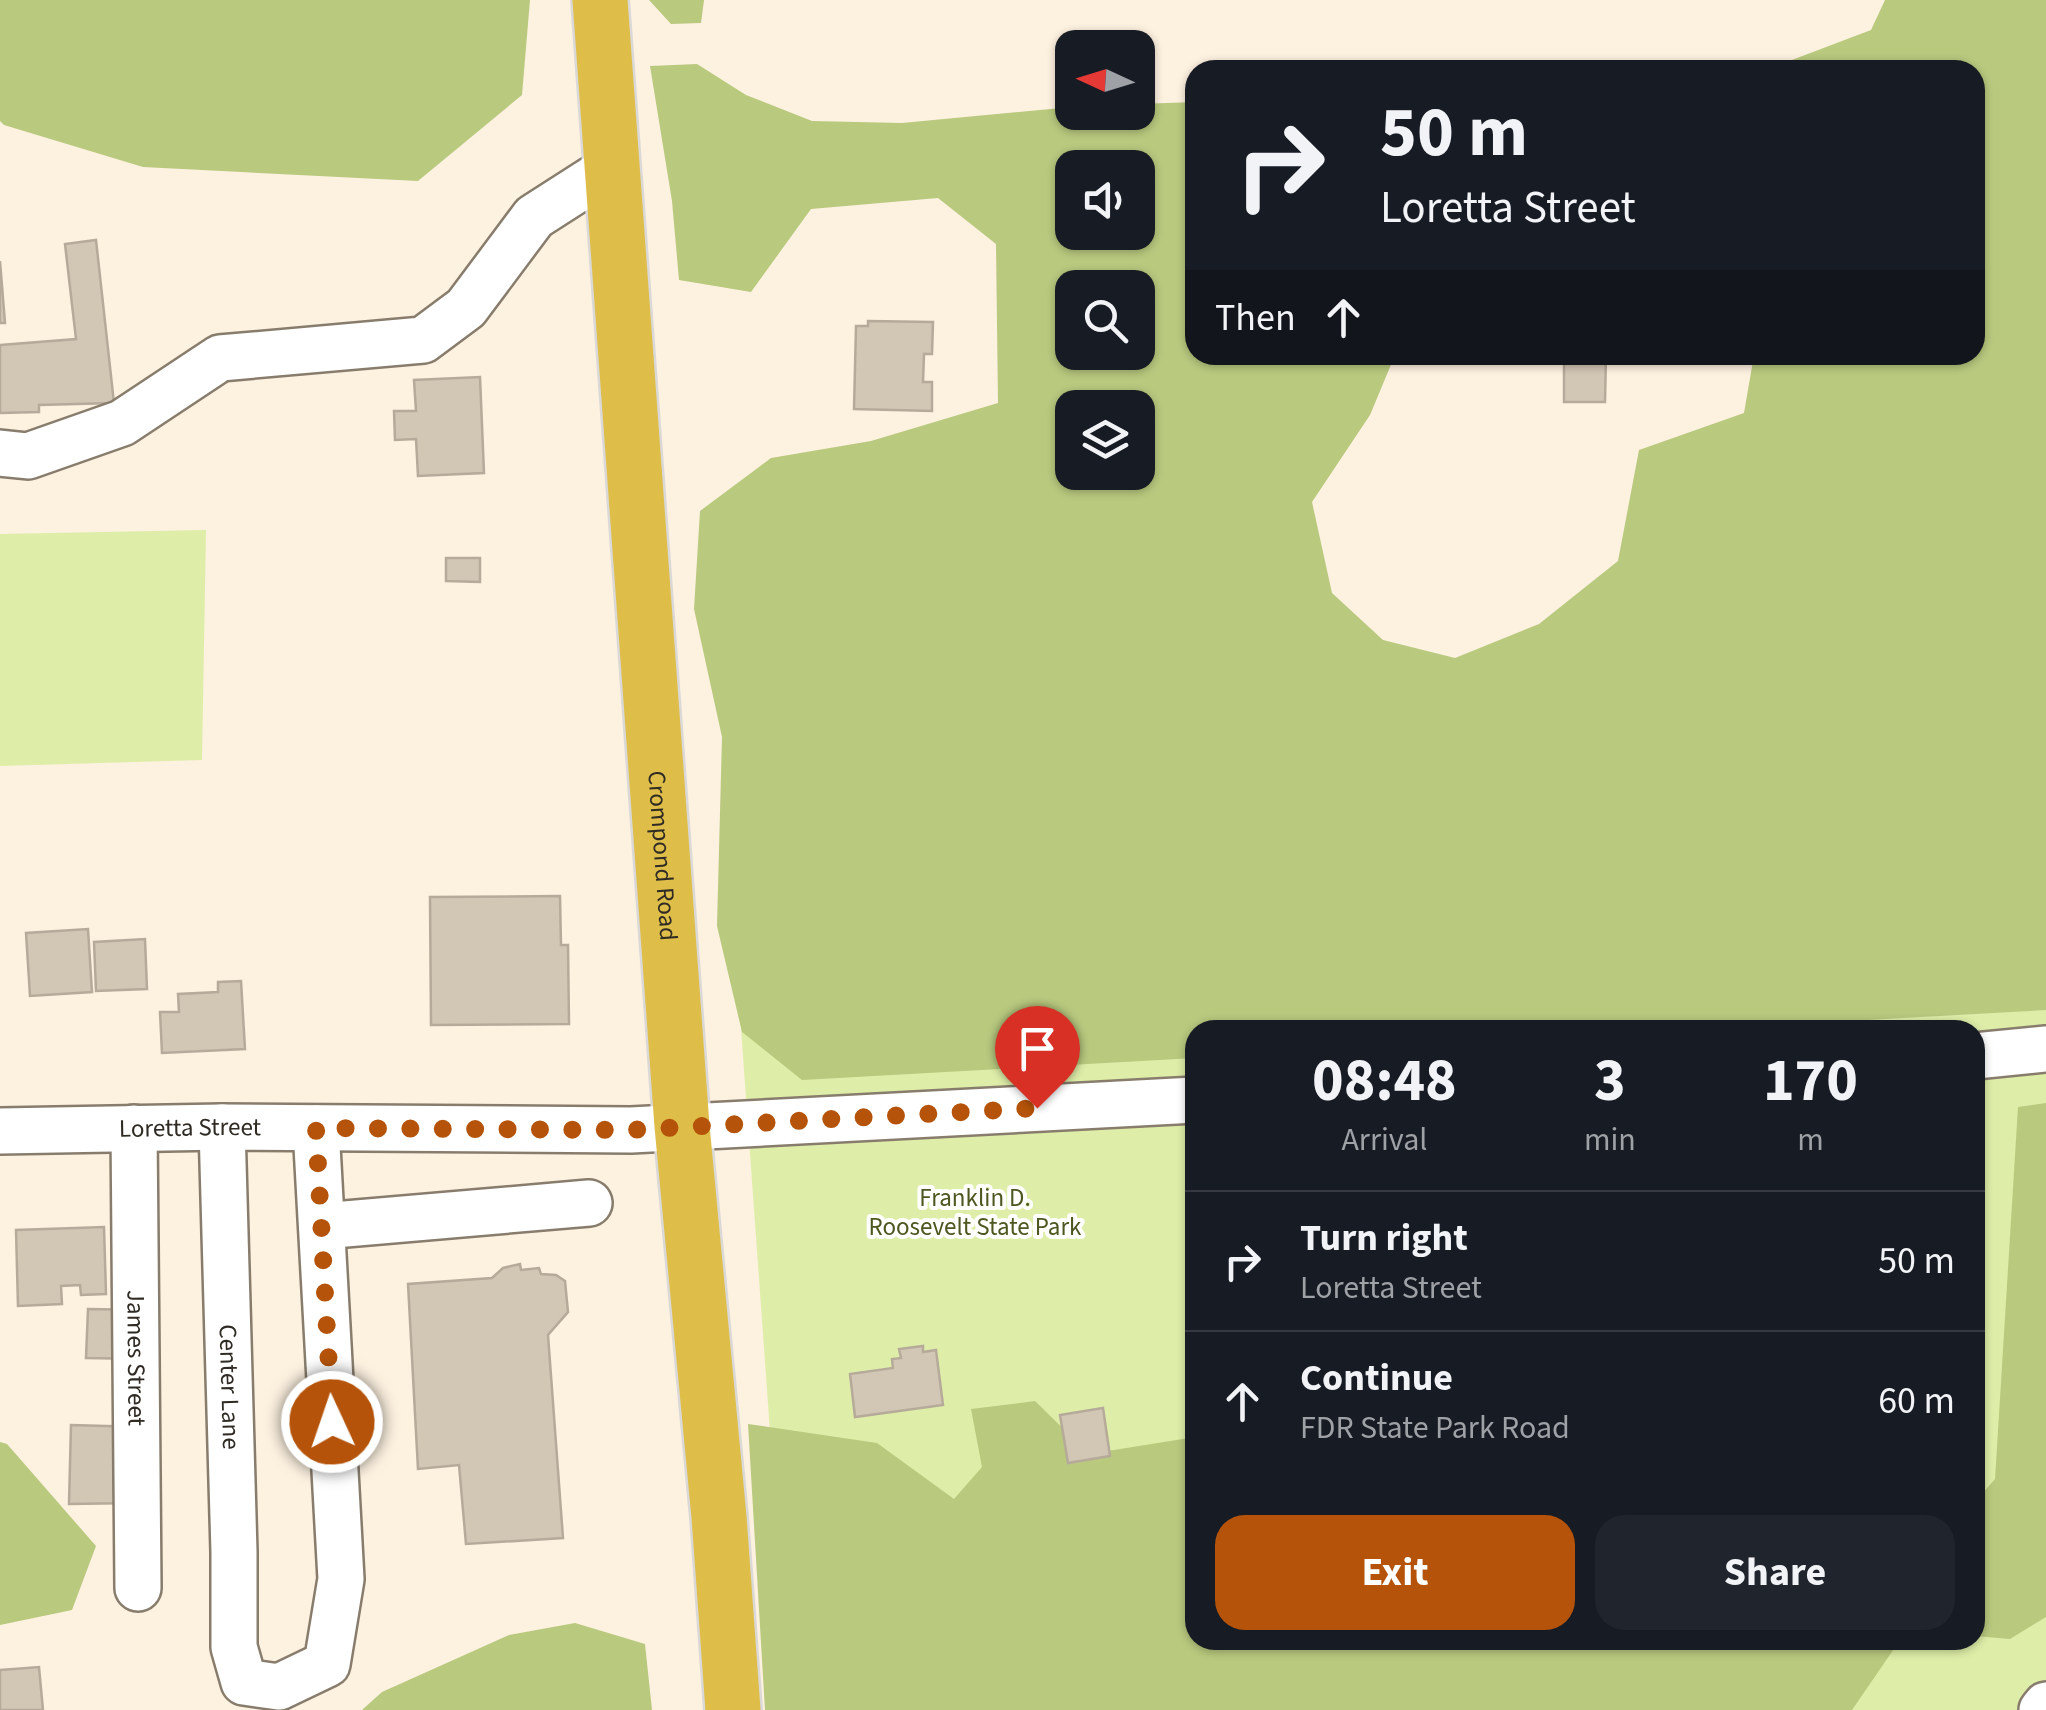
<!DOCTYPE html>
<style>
:root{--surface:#171b24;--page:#20242c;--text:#f1f3f6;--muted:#9ea1a6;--line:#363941;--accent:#b45309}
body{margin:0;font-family:"Source Sans 3",sans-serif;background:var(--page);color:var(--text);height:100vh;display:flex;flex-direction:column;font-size:38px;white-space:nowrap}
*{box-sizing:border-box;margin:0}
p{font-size:32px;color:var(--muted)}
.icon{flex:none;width:55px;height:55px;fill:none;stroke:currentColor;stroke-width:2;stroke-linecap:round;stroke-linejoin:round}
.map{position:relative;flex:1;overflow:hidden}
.sheet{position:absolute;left:1185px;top:1020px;width:800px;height:630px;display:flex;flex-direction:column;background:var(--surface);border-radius:30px;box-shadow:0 2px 8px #0004}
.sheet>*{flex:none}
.top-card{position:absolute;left:1185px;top:60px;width:800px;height:305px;border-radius:30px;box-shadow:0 2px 8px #0004;background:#171b24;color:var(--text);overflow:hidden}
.needle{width:65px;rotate:274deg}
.tools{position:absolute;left:1055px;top:30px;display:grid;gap:20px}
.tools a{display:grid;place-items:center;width:100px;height:100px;border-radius:20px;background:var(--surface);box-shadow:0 2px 8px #0004;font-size:50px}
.pin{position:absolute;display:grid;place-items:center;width:85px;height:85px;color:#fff;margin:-102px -42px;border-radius:50% 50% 50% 0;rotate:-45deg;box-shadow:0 0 10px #0007}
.pin .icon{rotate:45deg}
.me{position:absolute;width:110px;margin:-55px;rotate:357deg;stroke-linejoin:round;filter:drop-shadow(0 0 8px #0008)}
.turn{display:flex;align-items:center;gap:35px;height:210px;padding:0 30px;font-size:45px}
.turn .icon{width:130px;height:130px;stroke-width:2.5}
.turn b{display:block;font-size:70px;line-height:85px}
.then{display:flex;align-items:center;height:95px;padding:0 30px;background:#0003;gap:20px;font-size:38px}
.eta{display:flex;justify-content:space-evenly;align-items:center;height:170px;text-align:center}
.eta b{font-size:60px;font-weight:700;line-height:70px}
.primary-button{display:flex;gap:20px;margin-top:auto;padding:20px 30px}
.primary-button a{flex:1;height:115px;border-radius:30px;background:var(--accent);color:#fff;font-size:40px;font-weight:700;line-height:115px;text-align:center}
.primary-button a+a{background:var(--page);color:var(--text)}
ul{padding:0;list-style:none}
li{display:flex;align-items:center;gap:30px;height:140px;padding:0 30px;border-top:2px solid var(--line)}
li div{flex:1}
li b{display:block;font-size:38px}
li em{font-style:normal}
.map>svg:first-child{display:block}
</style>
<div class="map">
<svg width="2046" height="1710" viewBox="0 0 2046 1710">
<rect width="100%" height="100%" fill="#fdf1e0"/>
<g fill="#deeea8" fill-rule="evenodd">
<polygon points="206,530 202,760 0,766 0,534"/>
<path d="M2046,917V1710H790L739,1000ZM1195,1030H1975V1640H1195Z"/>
</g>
<g fill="#b9c97e" fill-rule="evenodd">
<polygon points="0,0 530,0 522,95 418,181 143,167 4,125 0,121"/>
<polygon points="649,0 704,0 701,23 671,24"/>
<path d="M1885,0H2046V1010L1690,1030H1195V1058L802,1080L742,1032L717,926L722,737L694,609L700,511L771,458L871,441L998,403L996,244L938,198L811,209L751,292L679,280L672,201L650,66L697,64L746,95L812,121L902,123L1072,107V112H1138V104L1195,102V355H1395L1370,415L1312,502L1332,593L1383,640L1455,658L1539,624L1618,561L1639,450L1744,413L1754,355H1975V70H1750L1776,66L1871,30ZM1072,168H1138V232H1072ZM1072,288H1138V352H1072ZM1072,408H1138V472H1072Z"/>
<polygon points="2046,1103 2046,1617 2010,1639 1975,1636 1975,1502 1995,1479 2018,1107"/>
<polygon points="1035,1401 1089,1454 1195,1437 1195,1640 1900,1640 1852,1710 765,1710 748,1424 877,1443 954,1499 982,1467 971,1409"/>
<polygon points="0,1442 7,1444 96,1546 72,1610 0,1625"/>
<polygon points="575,1623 645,1644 652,1710 362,1710 382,1692 509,1635"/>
</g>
<g fill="#d2c6b5" stroke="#b6ab9a" stroke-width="2.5">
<polygon points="96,240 114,403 39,405 39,412 0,413 0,345 76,339 65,244"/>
<polygon points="0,261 5,323 0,323"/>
<polygon points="868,321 933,322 932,354 924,354 923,382 932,382 932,411 854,409 856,326 868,326"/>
<polygon points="1564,355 1606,355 1605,402 1564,402"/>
<polygon points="480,377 484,473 418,476 416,439 395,440 394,411 416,411 414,380"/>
<polygon points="446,558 480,558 480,582 446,581"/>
<polygon points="560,896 561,945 568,945 569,1024 431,1025 430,897"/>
<polygon points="88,929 92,992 30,996 26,933"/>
<polygon points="145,939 147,989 96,991 94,942"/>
<polygon points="241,981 245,1049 162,1053 160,1012 179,1012 178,994 218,992 218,982"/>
<polygon points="104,1227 106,1294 81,1295 80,1285 61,1286 62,1304 18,1306 16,1230"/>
<polygon points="520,1264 521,1270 539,1268 541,1274 556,1275 565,1281 568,1312 548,1335 563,1538 466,1544 459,1465 418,1469 408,1284 492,1278 503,1268"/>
<polygon points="88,1309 144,1310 142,1359 86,1358"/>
<polygon points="923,1346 923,1352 936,1350 943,1405 855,1417 850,1374 893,1368 892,1359 901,1358 899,1349"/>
<polygon points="1103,1408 1110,1456 1068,1463 1060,1415"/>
<polygon points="71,1425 140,1427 137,1503 69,1504"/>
<polygon points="39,1667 43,1710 0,1710 0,1670"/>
</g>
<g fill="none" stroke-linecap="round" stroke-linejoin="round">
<defs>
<g id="minor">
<polyline points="0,453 28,456 122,423 220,358 423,340 466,308 534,217 612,167"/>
<polyline points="1975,1056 2046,1049"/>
<path id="s1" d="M222,1127L234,1552V1647L244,1682L279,1687L327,1664L341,1579L316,1128"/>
<path id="s2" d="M134,1128L138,1588"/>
<path id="s3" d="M0,1131L222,1127L631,1130L1195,1100"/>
<polyline points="322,1226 589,1203"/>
<polyline points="2042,1710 2046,1705"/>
</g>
<g id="highway">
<path id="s4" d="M600,0L682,1126L719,1517L733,1710"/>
</g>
</defs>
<use href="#minor" stroke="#887d6d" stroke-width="50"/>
<use href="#highway" stroke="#dad9d8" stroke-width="60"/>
<use href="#minor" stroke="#fff" stroke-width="45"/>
<use href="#highway" stroke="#debe49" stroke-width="55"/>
</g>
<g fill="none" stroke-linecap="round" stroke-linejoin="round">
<polyline stroke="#b45309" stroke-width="18" stroke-dasharray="0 32.4" points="332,1422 316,1128 630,1130 1037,1108"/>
</g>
<g text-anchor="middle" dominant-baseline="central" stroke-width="8" stroke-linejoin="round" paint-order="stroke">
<g font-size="25" fill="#2f2b24" stroke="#fff">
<text stroke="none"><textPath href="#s4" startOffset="858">Crompond Road</textPath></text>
<text stroke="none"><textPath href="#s3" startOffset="190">Loretta Street</textPath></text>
<text stroke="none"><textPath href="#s2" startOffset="230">James Street</textPath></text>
<text stroke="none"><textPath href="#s1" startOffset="260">Center Lane</textPath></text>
</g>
<g font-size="25" fill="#4d5720" stroke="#fff">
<text x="975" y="1198">Franklin D.<tspan x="975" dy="29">Roosevelt State Park</tspan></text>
</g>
</g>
</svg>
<div class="tools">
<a><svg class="needle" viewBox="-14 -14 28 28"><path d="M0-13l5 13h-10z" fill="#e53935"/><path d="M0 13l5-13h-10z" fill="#9ea1a6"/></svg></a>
<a><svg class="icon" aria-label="sound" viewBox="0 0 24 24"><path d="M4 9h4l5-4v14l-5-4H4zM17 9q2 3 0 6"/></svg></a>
<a><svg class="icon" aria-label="search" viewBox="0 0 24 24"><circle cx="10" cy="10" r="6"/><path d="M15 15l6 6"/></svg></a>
<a><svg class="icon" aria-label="layers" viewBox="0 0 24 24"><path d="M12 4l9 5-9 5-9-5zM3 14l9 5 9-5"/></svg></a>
</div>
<div class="pin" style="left:1037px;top:1108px;background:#d93025"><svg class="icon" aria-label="arrive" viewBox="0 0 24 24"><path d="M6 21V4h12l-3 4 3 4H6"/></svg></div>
<svg class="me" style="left:332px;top:1422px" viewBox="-20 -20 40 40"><circle r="17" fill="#b45309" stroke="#fff" stroke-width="3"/><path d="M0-11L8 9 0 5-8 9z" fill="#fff"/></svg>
<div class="top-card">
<div class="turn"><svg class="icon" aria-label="right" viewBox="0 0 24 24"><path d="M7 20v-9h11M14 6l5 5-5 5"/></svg><div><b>50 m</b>Loretta Street</div></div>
<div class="then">Then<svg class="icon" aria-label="ahead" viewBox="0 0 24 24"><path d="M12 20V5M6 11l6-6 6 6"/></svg></div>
</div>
<section class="sheet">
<div class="eta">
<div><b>08:48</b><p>Arrival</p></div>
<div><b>3</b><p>min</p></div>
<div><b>170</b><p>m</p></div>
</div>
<ul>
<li><svg class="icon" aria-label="right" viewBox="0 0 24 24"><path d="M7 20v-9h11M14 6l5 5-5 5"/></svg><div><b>Turn right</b><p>Loretta Street</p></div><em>50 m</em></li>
<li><svg class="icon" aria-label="ahead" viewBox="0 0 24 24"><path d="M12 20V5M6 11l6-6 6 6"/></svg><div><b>Continue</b><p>FDR State Park Road</p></div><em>60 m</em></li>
</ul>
<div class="primary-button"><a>Exit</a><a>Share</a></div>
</section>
</div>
